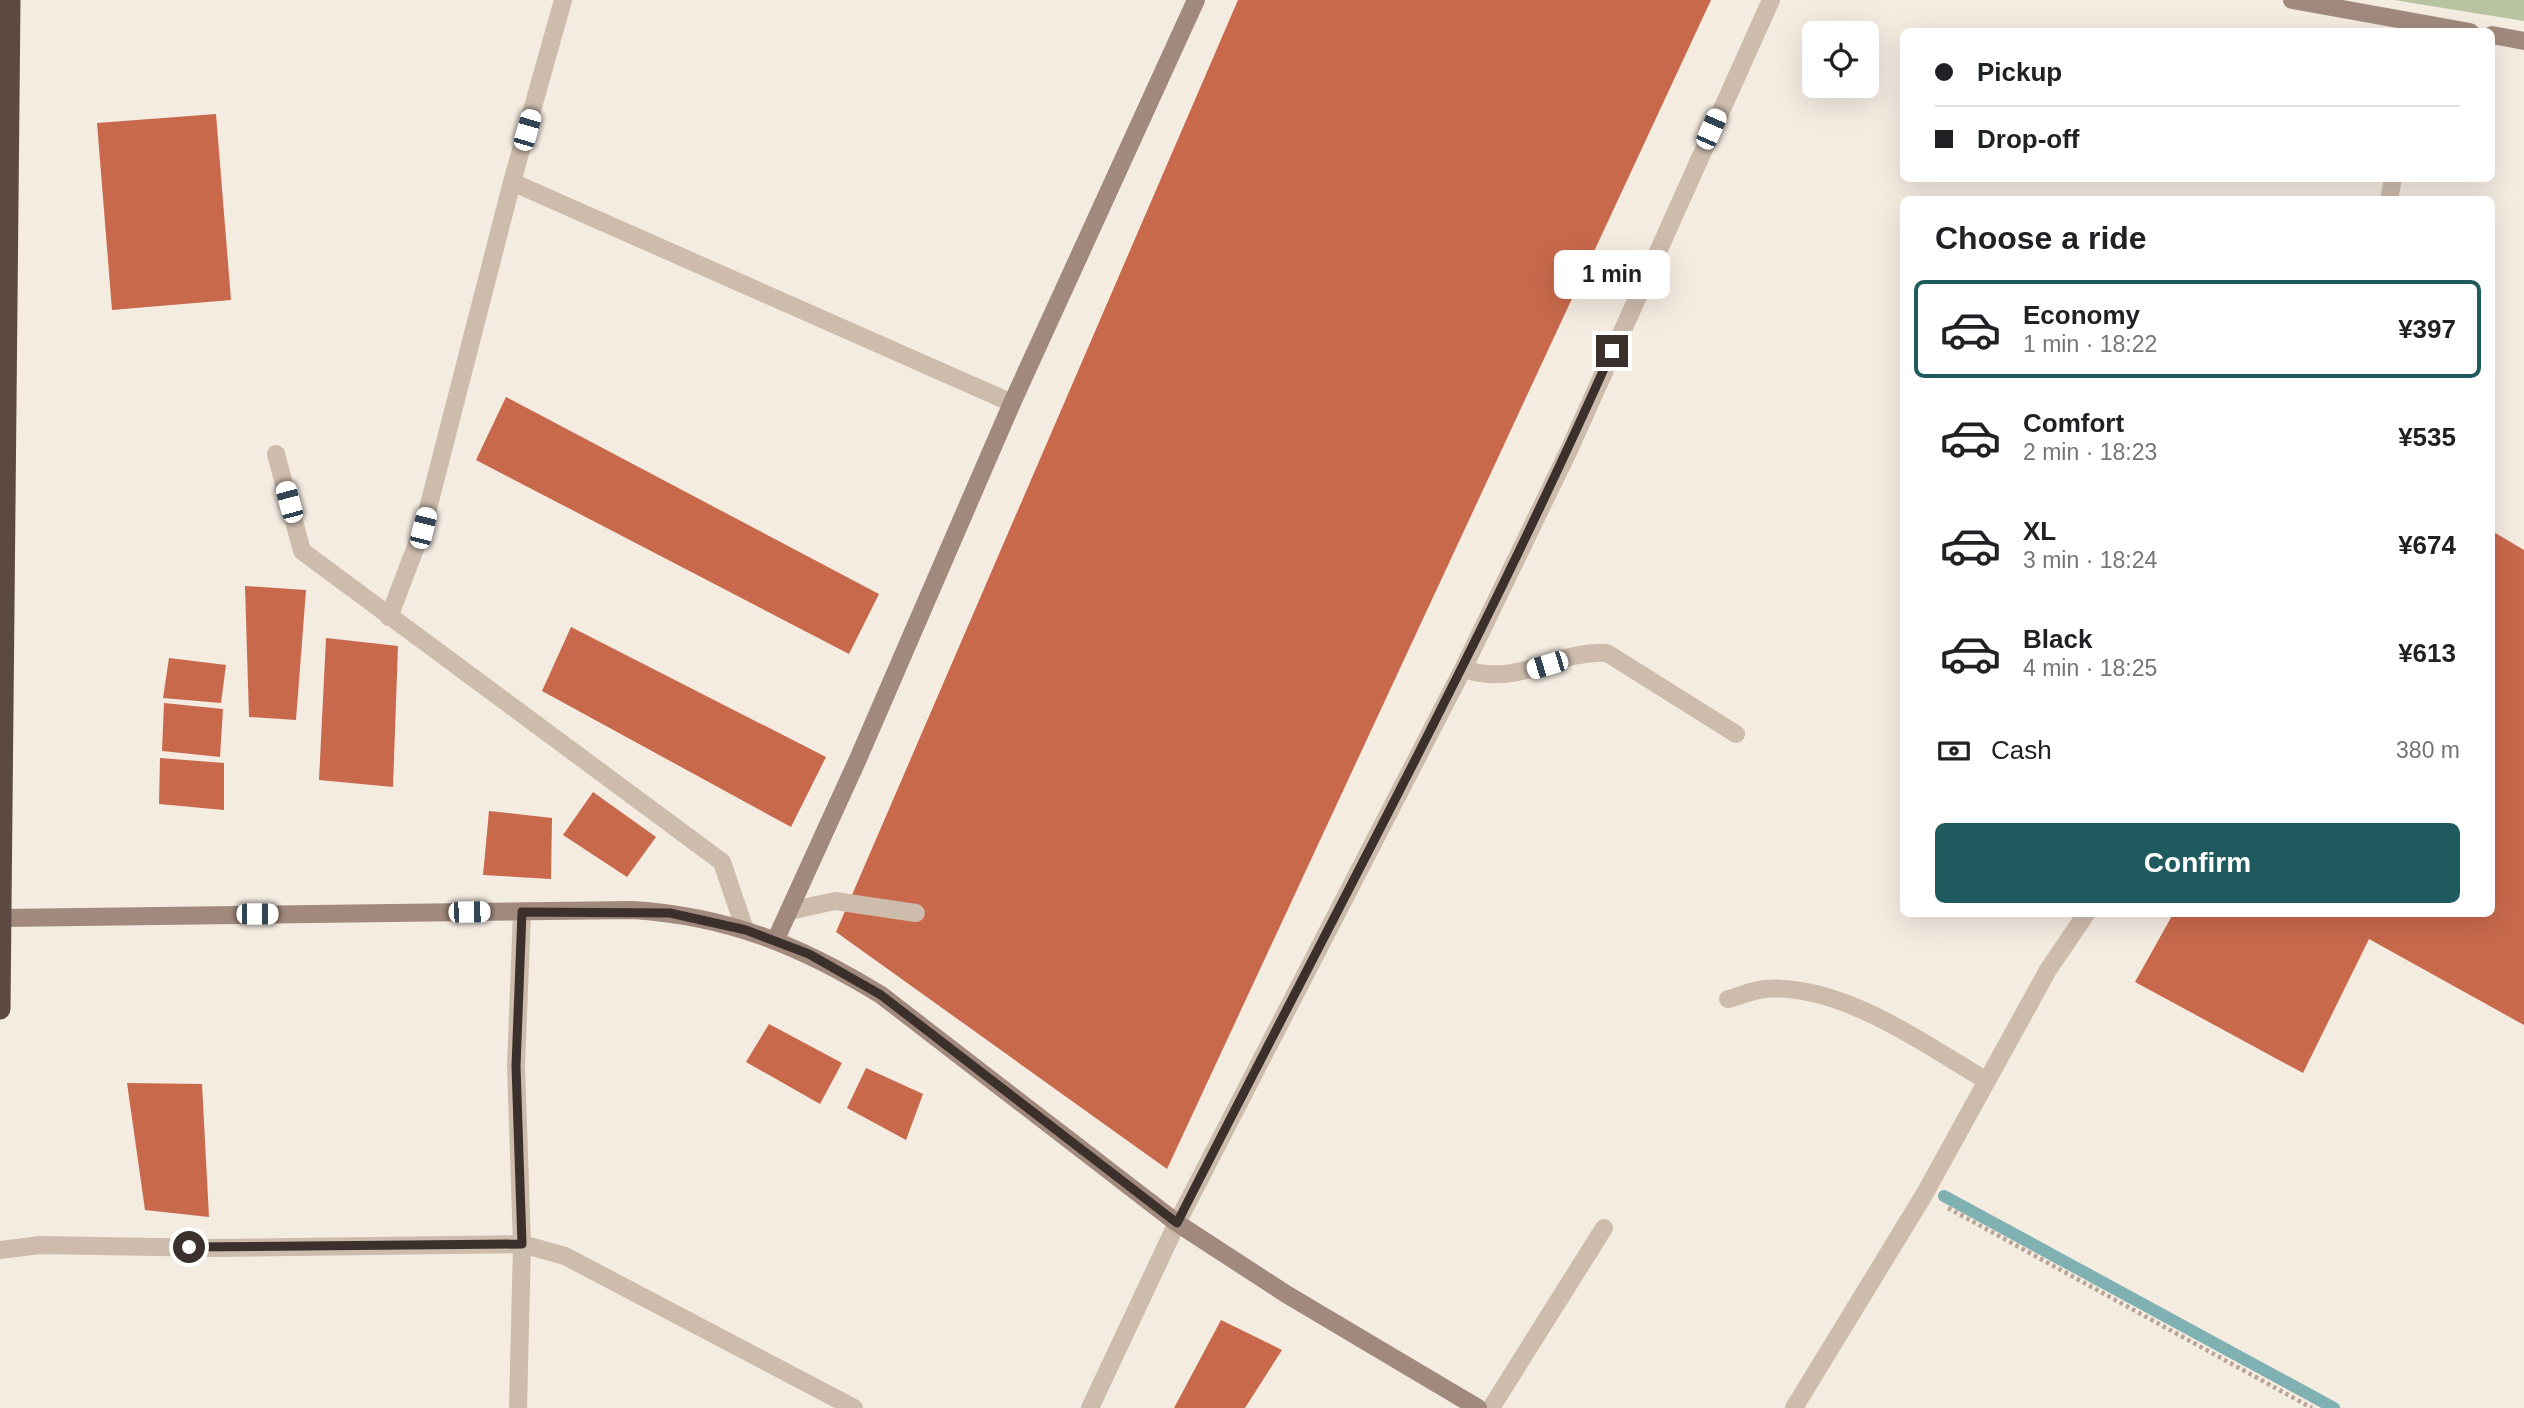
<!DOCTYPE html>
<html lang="en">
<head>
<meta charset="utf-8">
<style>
	:root { --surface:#fff; --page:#f2f2f2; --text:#202124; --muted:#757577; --line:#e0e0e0; --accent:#1f5a5e }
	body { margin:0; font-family:Arial,sans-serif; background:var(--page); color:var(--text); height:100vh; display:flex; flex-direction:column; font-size:26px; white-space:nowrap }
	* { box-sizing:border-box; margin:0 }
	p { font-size:23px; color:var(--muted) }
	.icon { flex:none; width:38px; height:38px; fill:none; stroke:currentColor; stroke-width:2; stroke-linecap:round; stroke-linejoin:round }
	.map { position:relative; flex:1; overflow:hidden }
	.sheet { position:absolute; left:1900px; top:196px; width:595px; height:721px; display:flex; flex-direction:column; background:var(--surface); border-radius:10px; box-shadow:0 7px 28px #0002 }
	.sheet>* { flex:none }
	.banner { position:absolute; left:1900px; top:28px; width:595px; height:154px; border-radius:10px; box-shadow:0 7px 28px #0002; display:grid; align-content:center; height:154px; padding:0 35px; background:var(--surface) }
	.tools { position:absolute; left:1802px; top:21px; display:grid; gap:14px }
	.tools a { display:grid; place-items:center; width:77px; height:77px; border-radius:10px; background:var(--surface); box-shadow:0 7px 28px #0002; font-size:35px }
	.end { position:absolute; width:32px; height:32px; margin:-16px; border:9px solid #3b302b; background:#fff; box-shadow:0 0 0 4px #fff }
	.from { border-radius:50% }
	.bubble { position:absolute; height:49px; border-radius:10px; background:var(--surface); box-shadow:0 7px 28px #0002; font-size:23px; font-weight:700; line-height:49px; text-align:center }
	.car { position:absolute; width:21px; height:42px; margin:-21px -10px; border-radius:9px; box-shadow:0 0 5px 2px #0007; background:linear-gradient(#fff 24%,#345 0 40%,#fff 0 76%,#345 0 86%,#fff 0) }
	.banner b { display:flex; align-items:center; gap:24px; height:66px; font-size:26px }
	.banner b+b { border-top:2px solid var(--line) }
	.banner i { width:18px; height:18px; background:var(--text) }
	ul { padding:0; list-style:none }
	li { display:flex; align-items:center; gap:21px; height:98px; margin:0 14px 10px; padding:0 21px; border:4px solid transparent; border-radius:10px }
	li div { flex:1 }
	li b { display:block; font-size:26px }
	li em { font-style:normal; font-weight:700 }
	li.current { border-color:var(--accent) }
	li>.icon { width:63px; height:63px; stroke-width:1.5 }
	h2 { padding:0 35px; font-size:32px; line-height:84px }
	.pay { display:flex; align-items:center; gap:18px; height:77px; padding:0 35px; font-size:26px }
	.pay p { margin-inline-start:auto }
	.primary-button { display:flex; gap:14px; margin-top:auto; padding:14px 35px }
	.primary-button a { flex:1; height:80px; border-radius:10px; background:var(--accent); color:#fff; font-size:28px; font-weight:700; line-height:80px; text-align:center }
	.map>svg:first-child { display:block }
	.green { fill:#b8c4a0 }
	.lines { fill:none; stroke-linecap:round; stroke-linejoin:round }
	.stream { stroke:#7fb0b2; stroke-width:12 }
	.building { fill:#c8694b }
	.path { stroke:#b9a596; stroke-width:4.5; stroke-dasharray:3.5 3.5; stroke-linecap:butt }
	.lane { stroke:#cdbbac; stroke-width:18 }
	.street { stroke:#cdbbac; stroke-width:18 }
	.secondary { stroke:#a18a7d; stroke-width:18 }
	.highway { stroke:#5c4a42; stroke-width:21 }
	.route { stroke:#3b302b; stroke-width:9 }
</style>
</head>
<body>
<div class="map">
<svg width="2524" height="1408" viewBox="0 0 2524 1408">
	<rect width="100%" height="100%" fill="#f4ebe1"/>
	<polygon class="green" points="2395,0 2524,0 2524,21 2400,1"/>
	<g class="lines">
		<polyline class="stream" points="1944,1196 2334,1408"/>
	</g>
	<g class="building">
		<polygon points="1238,0 1711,0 1167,1169 836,932"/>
		<polygon points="216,114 231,300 112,310 97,123"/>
		<polygon points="506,397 879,594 849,654 476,460"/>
		<polygon points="2492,531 2524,550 2524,1025 2369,939 2303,1073 2135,982 2173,914 2492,914"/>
		<polygon points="245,586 306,590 296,720 249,717"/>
		<polygon points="571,627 826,757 791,827 542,691"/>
		<polygon points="326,638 398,646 393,787 319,780"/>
		<polygon points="169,658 226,665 221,703 163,698"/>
		<polygon points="164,703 223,709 220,757 162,751"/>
		<polygon points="160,758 224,763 224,810 159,804"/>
		<polygon points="593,792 656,837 627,877 563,835"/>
		<polygon points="489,811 552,818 551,879 483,875"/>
		<polygon points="769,1024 842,1063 820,1104 746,1062"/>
		<polygon points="866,1068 923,1094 906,1140 847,1108"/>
		<polygon points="127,1083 202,1084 209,1217 145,1210"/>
		<polygon points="1221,1320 1282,1350 1245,1408 1174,1408"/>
	</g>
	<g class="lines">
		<polyline class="path" points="1948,1208 2312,1408"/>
		<g class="lane">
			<path d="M1463,669c58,19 90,-19 144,-16l129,81"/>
			<path d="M1728,999c12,-3 25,-9 37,-10 76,-6 159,55 222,92"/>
			<polyline points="1491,1408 1604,1228"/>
		</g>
		<g class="street">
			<polyline points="512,182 1012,403"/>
			<polyline points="2389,200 2393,178"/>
			<polyline points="276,454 302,551 722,862 745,930"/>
			<polyline points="389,617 423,528 512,182 563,0"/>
			<polyline points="789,911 835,901 916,913"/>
			<polyline points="0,1250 40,1245 214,1248 522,1244 565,1256 854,1408"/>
			<polyline points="518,1408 522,1244 516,1066 522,912"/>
			<polyline points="1090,1408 1177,1223 1463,669 1569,450 1771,0"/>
			<polyline points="1794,1408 1924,1195 2048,970 2086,914"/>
		</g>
		<g class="secondary">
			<polyline points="2292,0 2470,32"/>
			<polyline points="2492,35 2524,41"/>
			<path d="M2,918l630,-8c95,6 168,35 249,85l296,228 109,71 192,114"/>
			<polyline points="776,939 858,759 1012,403 1196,0"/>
		</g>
		<polyline class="highway" points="0,1009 10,0"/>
	</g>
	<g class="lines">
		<path class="route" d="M189,1247l333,-3 -6,-178 6,-154 148,1 76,17 63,24 72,41 296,228c147,-290 303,-575 435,-872"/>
	</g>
</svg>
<div class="tools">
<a><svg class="icon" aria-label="locate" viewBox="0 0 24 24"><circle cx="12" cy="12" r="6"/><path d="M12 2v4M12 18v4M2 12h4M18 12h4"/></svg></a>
</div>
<i class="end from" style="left:189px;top:1247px"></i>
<i class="end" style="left:1612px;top:351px"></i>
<div class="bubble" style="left:1554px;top:250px;width:116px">1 min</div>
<i class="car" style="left:1711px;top:129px;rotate:24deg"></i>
<i class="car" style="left:527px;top:130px;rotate:16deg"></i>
<i class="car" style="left:289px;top:502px;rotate:345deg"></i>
<i class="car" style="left:423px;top:528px;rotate:14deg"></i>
<i class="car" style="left:1547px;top:665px;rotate:253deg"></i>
<i class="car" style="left:469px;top:912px;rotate:89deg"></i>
<i class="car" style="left:257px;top:914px;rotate:90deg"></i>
<div class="banner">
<b><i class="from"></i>Pickup</b>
<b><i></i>Drop-off</b>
</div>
<section class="sheet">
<h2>Choose a ride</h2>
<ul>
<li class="current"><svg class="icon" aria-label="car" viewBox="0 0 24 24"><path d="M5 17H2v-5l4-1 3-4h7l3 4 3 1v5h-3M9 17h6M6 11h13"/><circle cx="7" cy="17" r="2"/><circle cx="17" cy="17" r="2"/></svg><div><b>Economy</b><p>1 min · 18:22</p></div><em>¥397</em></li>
<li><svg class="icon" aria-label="car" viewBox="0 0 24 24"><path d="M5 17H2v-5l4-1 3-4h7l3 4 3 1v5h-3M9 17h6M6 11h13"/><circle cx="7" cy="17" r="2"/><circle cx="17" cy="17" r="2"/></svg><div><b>Comfort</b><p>2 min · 18:23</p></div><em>¥535</em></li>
<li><svg class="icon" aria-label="car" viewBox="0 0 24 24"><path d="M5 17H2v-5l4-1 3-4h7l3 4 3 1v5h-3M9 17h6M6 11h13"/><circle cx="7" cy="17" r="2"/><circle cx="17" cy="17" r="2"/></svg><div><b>XL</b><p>3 min · 18:24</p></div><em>¥674</em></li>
<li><svg class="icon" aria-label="car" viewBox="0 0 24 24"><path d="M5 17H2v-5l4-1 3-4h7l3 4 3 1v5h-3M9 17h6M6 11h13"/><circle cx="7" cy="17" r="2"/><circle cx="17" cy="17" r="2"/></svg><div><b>Black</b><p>4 min · 18:25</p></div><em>¥613</em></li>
</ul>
<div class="pay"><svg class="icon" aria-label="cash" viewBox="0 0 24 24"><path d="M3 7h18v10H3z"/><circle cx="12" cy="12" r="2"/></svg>Cash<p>380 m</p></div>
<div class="primary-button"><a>Confirm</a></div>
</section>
</div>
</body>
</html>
